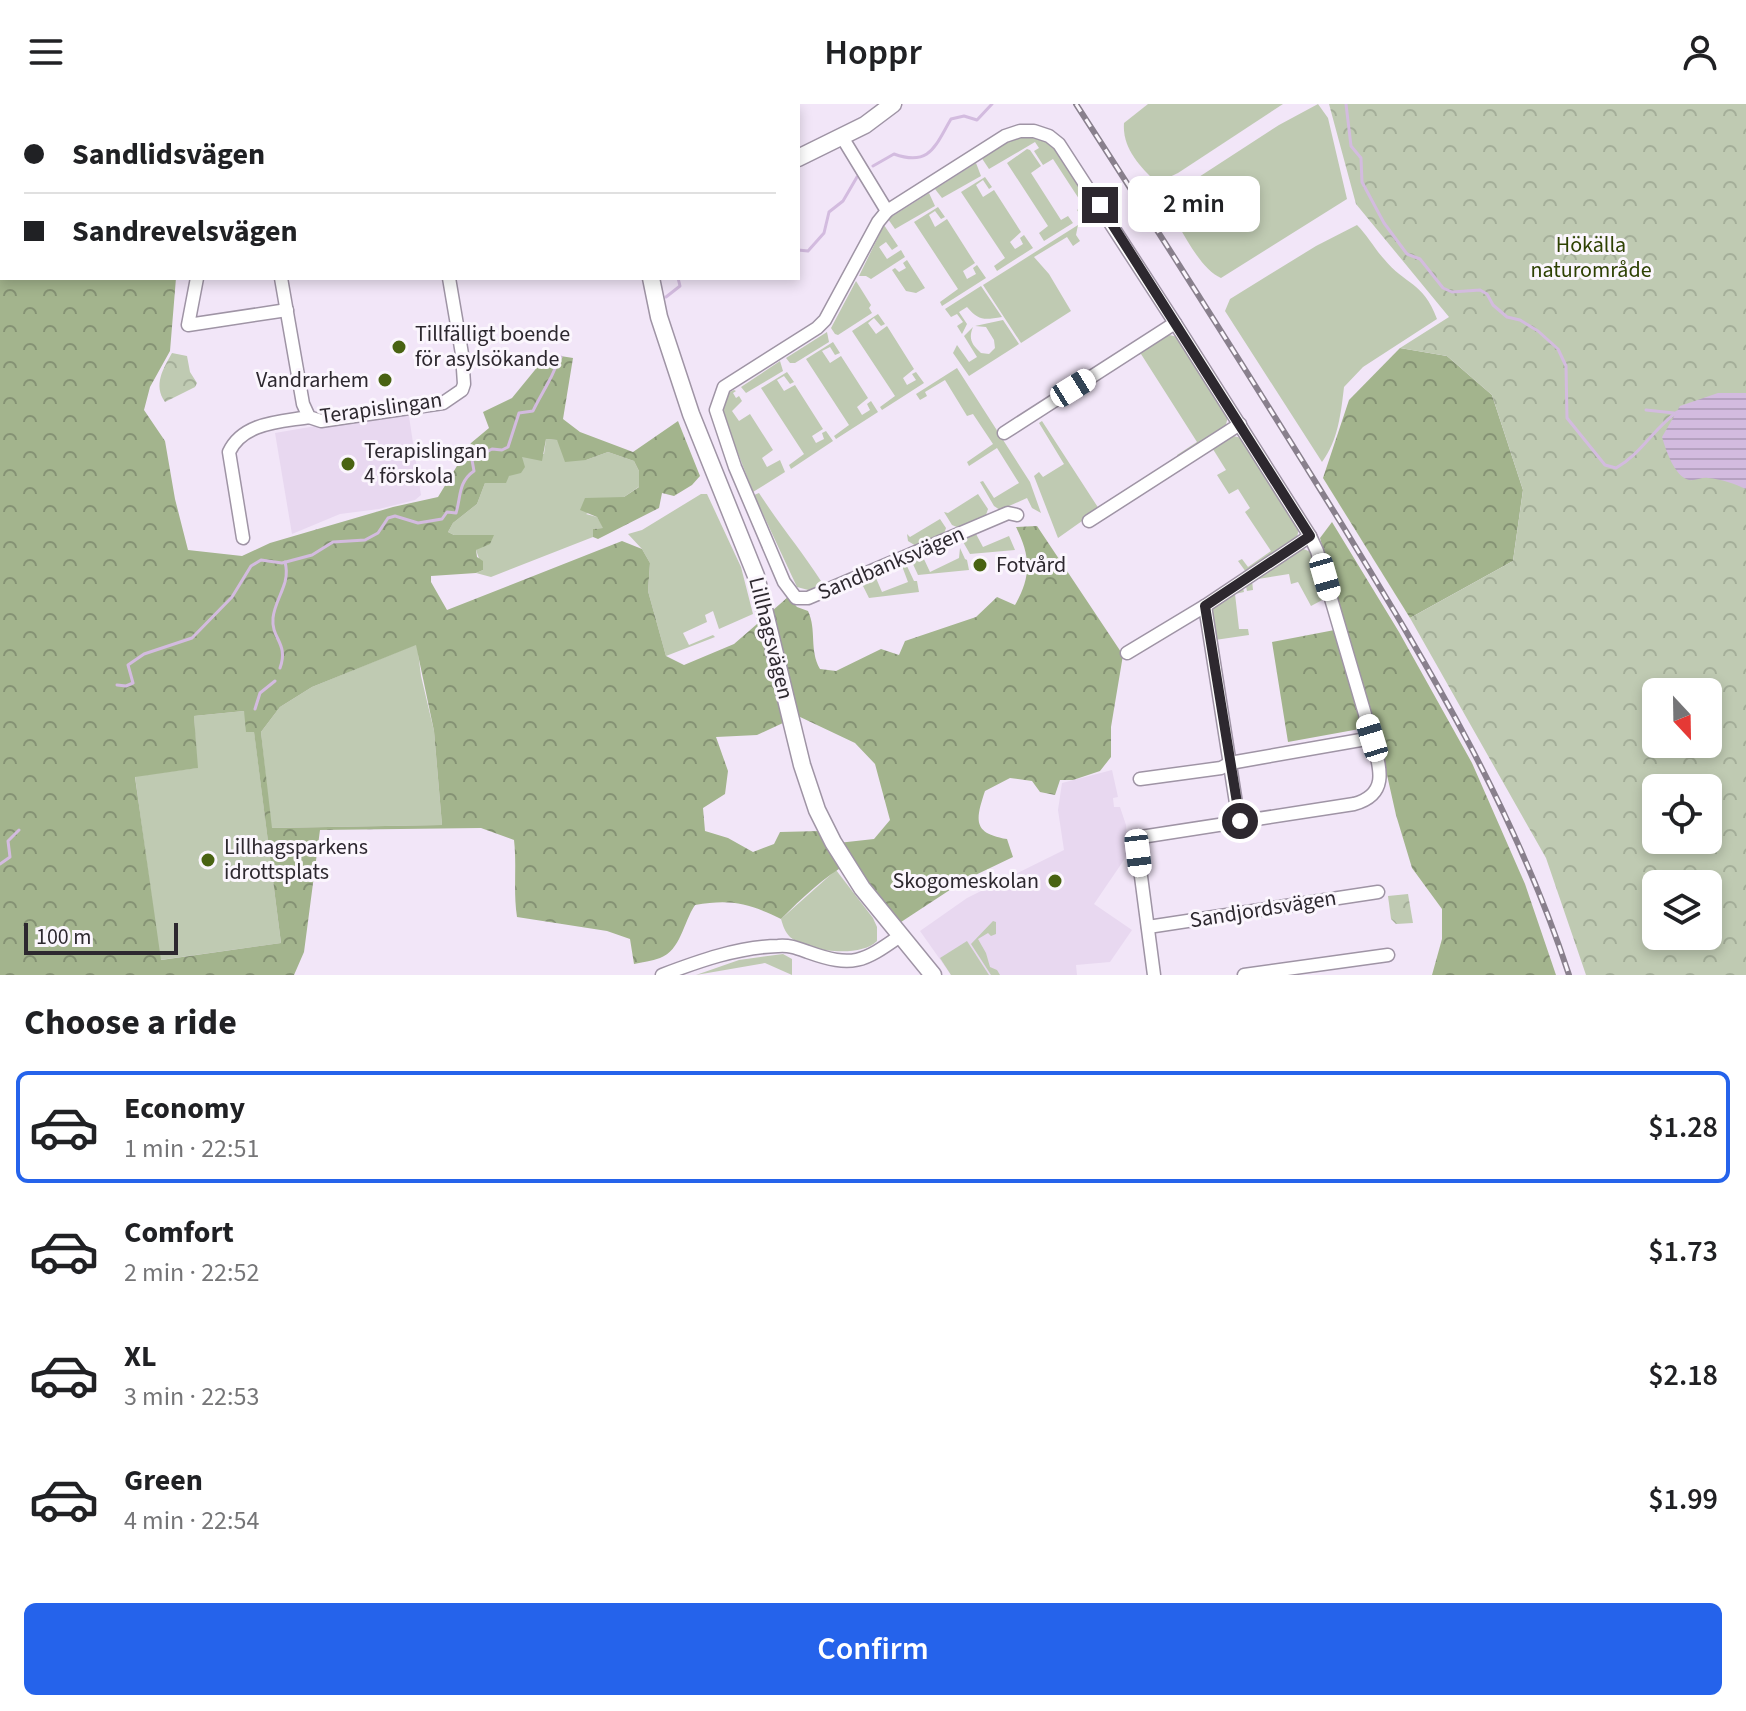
<!DOCTYPE html>
<html lang="en">
<head>
<meta charset="utf-8">
<style>
	:root { --surface:#fff; --page:#f6f6f6; --text:#202124; --muted:#757577; --line:#e0e0e0; --accent:#2563eb }
	body { margin:0; font-family:"Source Sans 3",sans-serif; background:var(--page); color:var(--text); height:100vh; display:flex; flex-direction:column; font-size:30px; white-space:nowrap }
	* { box-sizing:border-box; margin:0 }
	p { font-size:26px; color:var(--muted) }
	.icon { flex:none; width:44px; height:44px; fill:none; stroke:currentColor; stroke-width:2; stroke-linecap:round; stroke-linejoin:round }
	.map { position:relative; height:871px; overflow:hidden }
	.side { display:flex; flex-direction:column; background:var(--surface); flex:1 }
	.side>* { flex:none }
	.guide { position:absolute; left:0px; top:0px; width:800px; height:176px; box-shadow:0 4px 12px #0003; display:grid; align-content:center; height:176px; padding:0 24px; background:var(--surface) }
	.needle { width:52px; rotate:158deg }
	.tools { position:absolute; left:1642px; top:574px; display:grid; gap:16px }
	.tools a { display:grid; place-items:center; width:80px; height:80px; border-radius:12px; background:var(--surface); box-shadow:0 4px 12px #0003; font-size:40px }
	.scale { position:absolute; left:24px; bottom:20px; width:154px; box-sizing:border-box; padding-left:8px; border:4px solid #2d282f; border-top:0; font-size:22px; line-height:28px; white-space:nowrap; color:#2d282f; -webkit-text-stroke:6px #fbf6fd; paint-order:stroke }
	.end { position:absolute; width:36px; height:36px; margin:-18px; border:10px solid #2d282f; background:#fff; box-shadow:0 0 0 4px #fff }
	.from { border-radius:50% }
	.bubble { position:absolute; height:56px; border-radius:12px; background:var(--surface); box-shadow:0 4px 12px #0003; font-size:26px; font-weight:600; line-height:56px; text-align:center }
	.car { position:absolute; width:24px; height:48px; margin:-24px -12px; border-radius:10px; box-shadow:0 0 6px 2px #0007; background:linear-gradient(#fff 24%,#345 0 40%,#fff 0 76%,#345 0 86%,#fff 0) }
	.guide b { display:flex; align-items:center; gap:28px; height:76px; font-size:30px }
	.guide b+b { border-top:2px solid var(--line) }
	.guide i { width:20px; height:20px; background:var(--text) }
	ul { padding:0; list-style:none }
	li { display:flex; align-items:center; gap:24px; height:112px; margin:0 16px 12px; padding:0 8px; border:4px solid transparent; border-radius:12px }
	li div { flex:1 }
	li b { display:block; font-size:30px }
	li em { font-style:normal; font-weight:600 }
	li.selected { border-color:var(--accent) }
	li>.icon { width:72px; height:72px; stroke-width:1.5 }
	h2 { padding:0 24px; font-size:36px; line-height:96px }
	.primary-button { display:flex; gap:16px; margin-top:auto; padding:16px 24px }
	.primary-button a { flex:1; height:92px; border-radius:12px; background:var(--accent); color:#fff; font-size:32px; font-weight:600; line-height:92px; text-align:center }
	header { display:flex; justify-content:space-between; align-items:center; height:104px; padding:0 24px; background:var(--surface); font-size:36px; font-weight:600 }
	.map>svg:first-child { display:block }
	.built { fill:#e8d8f0 }
	.green { fill:#bfcab2 }
	.forest { fill:url(#forest-crowns); fill-rule:evenodd }
	.park { fill:url(#park-crowns); fill-rule:evenodd }
	.water { fill:url(#water-rules) }
	.lines { fill:none; stroke-linecap:round; stroke-linejoin:round }
	.stream { stroke:#d3bbdf; stroke-width:3 }
	.minor-casing { stroke:#9f94a5; stroke-width:15 }
	.tertiary-casing { stroke:#9f94a5; stroke-width:19 }
	.minor { stroke:#fff; stroke-width:12 }
	.tertiary { stroke:#fff; stroke-width:16 }
	.rail-casing { stroke:#89808d; stroke-width:6 }
	.rail { stroke:#fbf6fd; stroke-width:3; stroke-dasharray:9; stroke-linecap:butt }
	.route { stroke:#2d282f; stroke-width:10 }
	.poi-dot { fill:#496312; stroke:#fbf6fd; stroke-width:3 }
	.labels { text-anchor:middle; dominant-baseline:central; stroke-width:6; stroke-linejoin:round; paint-order:stroke }
	.park-label { font-size:22px; fill:#2e4103; stroke:#fbf6fd }
	.poi-label { font-size:22px; fill:#2d282f; stroke:#fbf6fd; text-anchor:start }
	.street-label { font-size:22px; fill:#2d282f; stroke:#fbf6fd }
</style>
</head>
<body>
<header><svg class="icon" aria-label="menu" viewBox="0 0 24 24"><path d="M4 6h16M4 12h16M4 18h16"/></svg>Hoppr<svg class="icon" aria-label="person" viewBox="0 0 24 24"><circle cx="12" cy="8" r="4"/><path d="M4 21q1-7 8-7t8 7"/></svg></header>
<div class="map">
<svg width="1746" height="871" viewBox="0 0 1746 871">
	<defs>
		<pattern id="forest-crowns" width="20" height="18" patternUnits="userSpaceOnUse" patternTransform="scale(2)"><rect width="20" height="18" fill="#a3b48d"/><path d="M2 6a3 3 0 1 1 6 0M12 15a3 3 0 1 1 6 0" fill="none" stroke="#859274"/></pattern>
		<pattern id="park-crowns" width="20" height="18" patternUnits="userSpaceOnUse" patternTransform="scale(2)"><rect width="20" height="18" fill="#bfcab2"/><path d="M2 6a3 3 0 1 1 6 0M12 15a3 3 0 1 1 6 0" fill="none" stroke="#a4ae99"/></pattern>
		<pattern id="water-rules" width="6" height="5" patternUnits="userSpaceOnUse" patternTransform="scale(2)"><rect width="6" height="5" fill="#d3bbdf"/><path d="M0 2.5h6" fill="none" stroke="#b5a1c0"/></pattern>
	</defs>
	<rect width="100%" height="100%" fill="#f2e6f8"/>
	<g class="built">
		<polygon points="408,306 421,391 415,396 379,405 340,410 292,430 275,329"/>
		<polygon points="1112,666 1118,693 1113,694 1114,703 1120,703 1126,721 1128,750 1094,800 1132,826 1110,858 1076,861 1077,871 951,871 920,827 967,794 1064,746 1058,706 1062,679"/>
	</g>
	<g class="green">
		<path d="M1148,0h135l-105,69 -21,10c-17,-16 -35,-35 -33,-60z"/>
		<path d="M1318,0l10,14 19,81 -126,79c-23,-10 -44,-56 -56,-79l114,-74z"/>
		<polygon points="1037,32 1052,40 1090,101 1079,109 1077,106 1083,101 1053,55 1043,61 1034,47 1039,44 1035,38 989,65 981,53 1014,33"/>
		<polygon points="1027,45 1030,46 1041,62 1031,69 1061,116 1068,112 1073,119 1044,137 1039,129 1048,122 1007,59"/>
		<polygon points="976,59 981,72 942,94 935,85"/>
		<polygon points="985,73 992,83 989,85 983,76 976,81 983,93 994,86 1021,128 1010,138 1015,145 1023,140 1020,134 1024,131 1033,144 997,167 994,162 1005,154 961,88"/>
		<polygon points="929,89 935,102 895,125 888,115"/>
		<polygon points="938,103 945,113 941,115 935,107 929,111 935,123 947,115 975,159 963,167 967,175 976,170 973,164 977,161 986,174 942,202 940,198 958,185 914,118"/>
		<polygon points="884,121 898,142 892,146 886,138 879,143 887,155 901,146 905,153 871,175 866,172 859,172"/>
		<polygon points="1078,121 1076,131 1080,137 1073,142 1067,133 1034,153 1049,170 1071,207 1021,239 983,181"/>
		<path d="M1357,121c11,11 17,23 27,34 21,26 39,22 53,60l-74,48 -19,20c-3,26 -6,54 -22,75l-97,-151 5,-12 86,-53z"/>
		<polygon points="907,156 925,184 916,189 906,187 892,166 895,164 899,168 906,164 903,159"/>
		<polygon points="856,177 871,201 869,204 872,209 838,231 835,230 831,224"/>
		<path d="M981,182l21,31c-18,3 -23,4 -35,-10l-8,5 8,12 -5,10 -5,-8 6,-4 -6,-8 -6,3 -6,-8z"/>
		<polygon points="878,210 885,220 881,222 874,214 868,219 876,230 887,222 914,265 903,274 907,281 916,276 912,270 916,268 924,279 882,306 880,303 895,292 852,227"/>
		<path d="M1003,216l16,24 -50,32 -16,-23 4,-8 12,17 8,-5 -13,-21 9,-9c-5,12 -1,18 8,26l8,1 6,-6 -1,-8 -8,-13 -11,-1z"/>
		<polygon points="827,228 829,238 795,259 790,259 786,254"/>
		<polygon points="1165,230 1178,233 1228,312 1225,325 1178,354 1177,351 1197,338 1141,250 1136,252 1134,250"/>
		<polygon points="833,238 840,249 835,251 830,243 822,247 830,259 841,252 868,294 857,303 862,311 870,306 867,300 871,297 878,308 836,335 834,332 849,321 806,255"/>
		<polygon points="780,257 783,267 746,289 741,283"/>
		<polygon points="957,264 1030,378 1041,409 1032,404 1027,394 1000,406 994,402 980,378 983,377 994,394 1019,379 997,344 969,362 967,358 993,340 973,310 967,312 945,276 925,288 927,292 920,296 916,290"/>
		<polygon points="787,268 794,278 790,280 784,272 777,276 784,287 795,281 823,325 812,332 816,339 824,335 822,329 826,327 833,337 791,365 789,361 804,350 761,284"/>
		<polygon points="734,286 736,287 733,289 736,294 739,292 742,297 732,307 739,317 750,310 773,346 762,354 767,363 780,356 785,368 753,388 722,308 728,289"/>
		<polygon points="1042,317 1099,405 1058,434 1034,372 1039,368 1043,373 1064,360 1039,319"/>
		<polygon points="1229,331 1242,334 1299,425 1296,437 1246,468 1238,457 1242,455 1248,463 1271,447 1245,408 1250,404 1238,385 1229,390 1217,371 1226,366 1211,342"/>
		<polygon points="546,335 557,336 586,356 608,348 634,357 639,367 640,382 624,393 586,410 597,413 604,424 593,425 593,433 491,473 476,469 483,466 476,446 485,431 454,431 448,428 453,419 477,400 485,379 509,372 521,352 544,350"/>
		<path d="M759,389c20,31 42,57 62,88l-1,6 -8,4 -15,-4 -43,-92z"/>
		<polygon points="701,390 707,390 741,463 753,510 719,525 713,507 705,511 707,518 683,529 689,541 713,531 715,533 666,552 648,487 650,459 642,445 628,430 642,426"/>
		<polygon points="978,390 988,405 986,411 959,424 952,421 944,408 948,409"/>
		<polygon points="940,415 946,424 944,430 916,442 908,437 907,430 910,433"/>
		<polygon points="976,430 983,443 1009,432 1015,446 970,450 962,436"/>
		<polygon points="960,444 965,455 967,456 969,466 918,471 912,458 923,453 930,468 959,454"/>
		<polygon points="1301,444 1311,448 1326,494 1311,502 1298,478 1291,480 1289,470 1252,476 1253,486 1247,487 1245,478"/>
		<polygon points="906,460 914,477 917,477 919,488 869,494 862,480 876,474 882,488 908,478 902,462"/>
		<polygon points="1242,480 1244,488 1235,490 1239,525 1248,525 1249,531 1215,536 1210,505"/>
		<polygon points="417,540 421,572 434,627 442,721 271,724 261,628 280,603 312,583"/>
		<polygon points="244,607 254,627 281,839 160,856 135,672 197,664 194,612"/>
		<path d="M836,766l37,48 4,9v14c-16,17 -70,11 -87,-4 -5,-5 -7,-11 -9,-18z"/>
		<polygon points="993,817 996,818 996,830 991,832 988,829 978,835 986,849 990,863 997,866 1000,871 991,871 971,840"/>
		<polygon points="967,837 989,871 951,871 940,854"/>
		<polygon points="783,850 792,855 792,871 765,859 696,871 739,856"/>
	</g>
	<g class="forest">
		<path d="M0,0h206v2h-204v172h174l-6,73 -20,36 -6,23 21,31 10,58 13,51 54,6 28,-13 123,-36 45,-10 33,-54 18,-15 -6,-16 29,-14 36,-44 25,4 -10,61 17,13 53,20 45,-31 22,55 -8,9 -18,11 -12,-3 -3,15 -61,31 -5,-2v-8l10,-1 -6,-11 -17,-7 5,-12 39,-1 15,-10v-16l-5,-10 -26,-9 -22,8 -21,2 -8,-22 -11,-1 -4,22 -20,-4 3,10 -4,6 -12,3 -3,7h-21l-8,21 -24,19 -5,9 6,3h40l-4,9 -14,6 1,7 6,4v9l-7,3 -45,3v6l16,28 175,-69 20,8 8,14 -2,28 18,65 18,9 50,-21 54,-47 9,10 11,4c9,19 1,39 12,58l16,2 45,-22 18,6 6,-14 71,-24 21,-20 18,8c16,-28 16,-48 1,-78l21,-1 86,129 -12,72v30l-11,14 -27,9h-13l-5,15 -15,-3 -8,-11 -22,-3 -25,13c-10,30 -12,42 22,48l6,18 -48,23 -67,44 -48,-62c-26,15 -48,36 -69,57 -33,-16 -50,-20 -86,-14 -12,18 -14,45 -35,53 -8,3 -18,4 -26,6l-4,-25 -23,-8 -90,-14c-4,-26 0,-51 -3,-77l-33,-12 -161,2 -16,122 -10,23h-294zM416,541l18,86 8,94 -170,3 -11,-96 19,-25 32,-20zM244,607l2,21h8l27,211 -120,17 -26,-183 63,-9 -4,-52zM798,612l57,27 20,21 15,56 -16,19 -36,4 -17,-12 -41,1 -6,12 -21,8 -25,-14 -23,-7 -2,-23 22,-14 3,-23 -12,-34 41,-2z"/>
		<polygon points="1400,244 1447,252 1492,291 1523,386 1513,457 1410,514 1323,374 1349,296"/>
		<polygon points="1332,418 1399,528 1472,659 1525,780 1556,871 1432,871 1442,835 1442,805 1412,764 1396,711 1376,622 1288,638 1272,538 1345,524 1320,434"/>
	</g>
	<g class="park">
		<path d="M1329,0h417v871h-160l-40,-117 -136,-240 103,-57 10,-71 -31,-95 -45,-39 -47,-8 49,-31 -93,-113zM1656,588h52v52h-52zM1656,684h52v52h-52zM1656,780h52v52h-52z"/>
		<path d="M172,249l15,3 3,16 7,11 -2,4 -30,15c-12,-17 -2,-33 7,-49z"/>
		<polygon points="1408,790 1413,819 1396,820 1391,815 1388,792"/>
	</g>
	<path class="water" d="M1718,289h28v96c-11,-5 -25,-10 -38,-11 -6,-1 -13,3 -19,2 -15,-4 -23,-30 -27,-43l18,-31z"/>
	<g class="lines">
		<g class="stream">
			<path d="M1346,0l5,42 10,12 1,24 22,41 23,31 13,5 23,29 9,4 28,-2 7,4 6,11 14,12 13,3 18,11 20,18 8,17 1,52 38,47 11,3c25,-14 38,-40 61,-56"/>
			<path d="M873,62l21,-12c36,13 41,-8 57,-35l13,-3 13,4 15,-16"/>
			<polyline points="798,146 808,147 824,129 829,108 843,97 857,73"/>
			<polyline points="666,193 680,182 678,174"/>
			<polyline points="1646,306 1674,309"/>
			<path d="M280,564c9,-25 -9,-29 -7,-50 2,-20 18,-34 12,-56"/>
			<path d="M117,581l9,1 7,-3 -5,-18 16,-11 48,-16 40,-41 19,-31 10,-6 21,3 30,-8 21,-13 32,-2 13,-7 10,-15 7,-2 23,7 24,-4 5,-7 9,1c5,-16 2,-31 18,-42l-2,-11 20,-11 10,1 6,-3 11,-34 14,-2c5,-11 11,-20 16,-30 5,-8 6,-15 12,-24"/>
			<polyline points="255,605 260,589 275,577"/>
			<polyline points="0,760 10,753 8,737 19,726"/>
		</g>
		<defs>
			<g id="minor">
				<polyline points="427,0 427,2"/>
				<polyline points="508,0 508,2"/>
				<polyline points="547,0 547,2"/>
				<polyline points="642,2 643,0"/>
				<polyline points="672,2 679,0"/>
				<polyline points="842,33 887,107 878,118 825,216 817,224 724,283 716,306 735,363 784,478 796,494 808,494 1008,409 1017,411"/>
				<path d="M887,107l118,-75 15,-5h14l15,5 10,8 116,179 135,213 7,15 55,187c7,27 19,56 -18,66l-213,33 -4,9 17,129"/>
				<polyline points="197,174 188,221 287,206"/>
				<polyline points="281,174 303,300 309,313 321,317 443,299 462,286 464,280 462,250 449,174"/>
				<polyline points="1004,329 1175,219"/>
				<polyline points="1089,417 1240,320"/>
				<path d="M243,434l-14,-86c14,-30 52,-30 80,-35"/>
				<polyline points="1205,502 1239,718"/>
				<polyline points="1127,549 1205,502 1310,432"/>
				<polyline points="1140,675 1221,664 1230,659 1372,634"/>
				<polyline points="1148,823 1378,788"/>
				<path d="M662,871c37,-14 76,-28 116,-29 12,-1 19,2 30,6 45,16 55,10 92,-16"/>
				<polyline points="1244,871 1388,851"/>
			</g>
			<g id="tertiary">
				<polyline points="798,54 865,21 893,0"/>
				<polyline points="651,174 659,213 691,310 756,472 802,661 817,706 833,738 862,784 933,871"/>
			</g>
		</defs>
		<use href="#minor" class="minor-casing"/>
		<use href="#tertiary" class="tertiary-casing"/>
		<use href="#minor" class="minor"/>
		<use href="#tertiary" class="tertiary"/>
		<defs>
			<path id="rail" d="M1076,0c90,139 178,279 265,419 90,148 174,287 228,452"/>
		</defs>
		<use href="#rail" class="rail-casing"/>
		<use href="#rail" class="rail"/>
	</g>
	<g class="lines">
		<polyline class="route" points="1100,101 1310,432 1205,502 1240,717"/>
	</g>
	<g class="poi-dot">
		<circle cx="399" cy="243" r="8"/>
		<circle cx="385" cy="276" r="8"/>
		<circle cx="348" cy="360" r="8"/>
		<circle cx="980" cy="461" r="8"/>
		<circle cx="208" cy="756" r="8"/>
		<circle cx="1055" cy="777" r="8"/>
	</g>
	<g class="labels">
		<g class="park-label">
			<text x="1591" y="141">Hökälla<tspan x="1591" dy="25">naturområde</tspan></text>
		</g>
		<g class="poi-label">
			<text x="415" y="230">Tillfälligt boende<tspan x="415" dy="25">för asylsökande</tspan></text>
			<text x="369" y="276" text-anchor="end">Vandrarhem</text>
			<text x="364" y="347">Terapislingan<tspan x="364" dy="25">4 förskola</tspan></text>
			<text x="996" y="461">Fotvård</text>
			<text x="224" y="743">Lillhagsparkens<tspan x="224" dy="25">idrottsplats</tspan></text>
			<text x="1039" y="777" text-anchor="end">Skogomeskolan</text>
		</g>
		<g class="street-label">
			<text transform="translate(381 304) rotate(-8)">Terapislingan</text>
			<text transform="translate(891 459) rotate(-23)">Sandbanksvägen</text>
			<text transform="translate(771 534) rotate(76)">Lillhagsvägen</text>
			<text transform="translate(1263 805) rotate(-9)">Sandjordsvägen</text>
		</g>
	</g>
</svg>
<div class="tools">
<a><svg class="needle" viewBox="-14 -14 28 28"><path d="M0-13l5 13h-10z" fill="#e53935"/><path d="M0 13l5-13h-10z" fill="#757577"/></svg></a>
<a><svg class="icon" aria-label="locate" viewBox="0 0 24 24"><circle cx="12" cy="12" r="6"/><path d="M12 2v4M12 18v4M2 12h4M18 12h4"/></svg></a>
<a><svg class="icon" aria-label="layers" viewBox="0 0 24 24"><path d="M12 4l9 5-9 5-9-5zM3 14l9 5 9-5"/></svg></a>
</div>
<div class="scale">100 m</div>
<i class="end from" style="left:1240px;top:717px"></i>
<i class="end" style="left:1100px;top:101px"></i>
<div class="bubble" style="left:1128px;top:72px;width:132px">2 min</div>
<i class="car" style="left:1073px;top:284px;rotate:58deg"></i>
<i class="car" style="left:1325px;top:473px;rotate:164deg"></i>
<i class="car" style="left:1372px;top:634px;rotate:343deg"></i>
<i class="car" style="left:1138px;top:749px;rotate:173deg"></i>
<div class="guide">
<b><i class="from"></i>Sandlidsvägen</b>
<b><i></i>Sandrevelsvägen</b>
</div>
</div>
<section class="side">
<h2>Choose a ride</h2>
<ul>
<li class="selected"><svg class="icon" aria-label="car" viewBox="0 0 24 24"><path d="M5 17H2v-5l4-1 3-4h7l3 4 3 1v5h-3M9 17h6M6 11h13"/><circle cx="7" cy="17" r="2"/><circle cx="17" cy="17" r="2"/></svg><div><b>Economy</b><p>1 min · 22:51</p></div><em>$1.28</em></li>
<li><svg class="icon" aria-label="car" viewBox="0 0 24 24"><path d="M5 17H2v-5l4-1 3-4h7l3 4 3 1v5h-3M9 17h6M6 11h13"/><circle cx="7" cy="17" r="2"/><circle cx="17" cy="17" r="2"/></svg><div><b>Comfort</b><p>2 min · 22:52</p></div><em>$1.73</em></li>
<li><svg class="icon" aria-label="car" viewBox="0 0 24 24"><path d="M5 17H2v-5l4-1 3-4h7l3 4 3 1v5h-3M9 17h6M6 11h13"/><circle cx="7" cy="17" r="2"/><circle cx="17" cy="17" r="2"/></svg><div><b>XL</b><p>3 min · 22:53</p></div><em>$2.18</em></li>
<li><svg class="icon" aria-label="car" viewBox="0 0 24 24"><path d="M5 17H2v-5l4-1 3-4h7l3 4 3 1v5h-3M9 17h6M6 11h13"/><circle cx="7" cy="17" r="2"/><circle cx="17" cy="17" r="2"/></svg><div><b>Green</b><p>4 min · 22:54</p></div><em>$1.99</em></li>
</ul>
<div class="primary-button"><a>Confirm</a></div>
</section>
</body>
</html>
